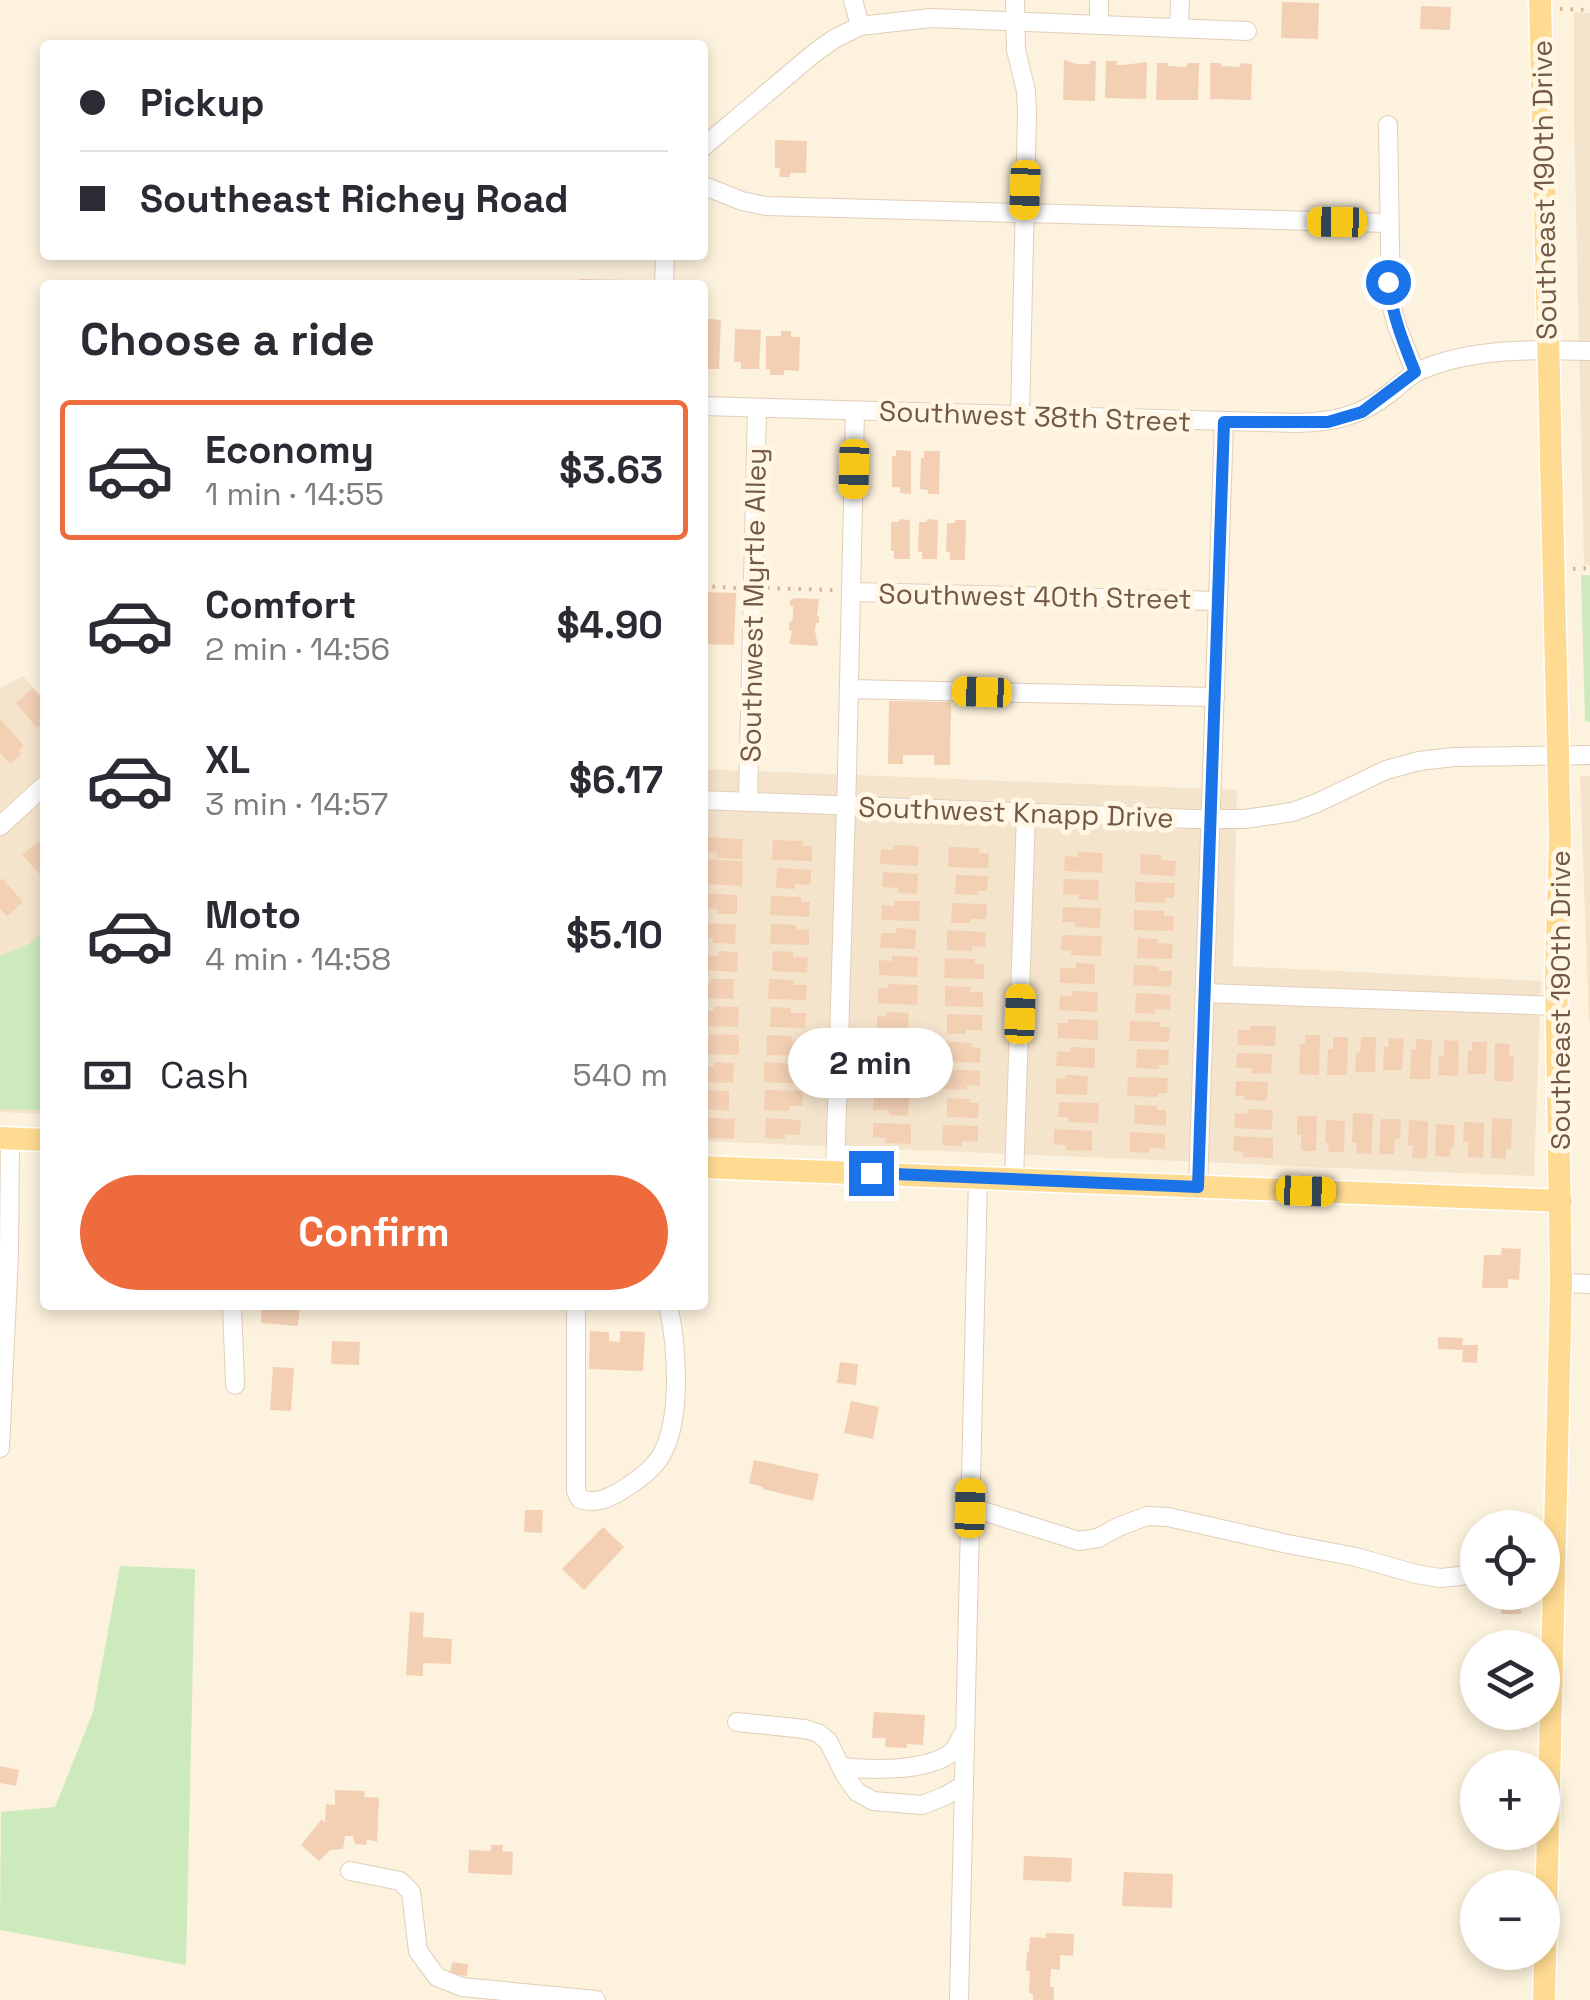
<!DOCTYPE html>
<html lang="en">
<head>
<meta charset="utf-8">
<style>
	:root { --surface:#fff; --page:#f2f2f3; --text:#2b2b33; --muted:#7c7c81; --line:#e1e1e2; --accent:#ed6b3c }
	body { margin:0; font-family:"Space Grotesk",sans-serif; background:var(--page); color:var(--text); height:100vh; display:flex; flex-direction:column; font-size:38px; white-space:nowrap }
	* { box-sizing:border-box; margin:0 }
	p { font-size:32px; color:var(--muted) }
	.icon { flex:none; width:55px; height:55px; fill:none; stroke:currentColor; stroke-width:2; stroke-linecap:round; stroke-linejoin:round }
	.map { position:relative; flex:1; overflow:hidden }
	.details { position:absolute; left:40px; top:280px; width:668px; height:1030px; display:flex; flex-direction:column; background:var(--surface); border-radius:10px; box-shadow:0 5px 15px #0003 }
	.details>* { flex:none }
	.top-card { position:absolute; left:40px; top:40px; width:668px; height:220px; border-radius:10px; box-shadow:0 5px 15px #0003; display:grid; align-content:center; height:220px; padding:0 40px; background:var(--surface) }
	.fabs { position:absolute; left:1460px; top:1510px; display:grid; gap:20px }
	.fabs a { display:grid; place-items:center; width:100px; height:100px; border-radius:50%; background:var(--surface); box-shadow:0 5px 15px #0003; font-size:50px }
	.end { position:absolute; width:45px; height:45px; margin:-22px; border:12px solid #1a73e8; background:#fff; box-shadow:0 0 0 5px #fff }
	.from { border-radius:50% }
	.bubble { position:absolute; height:70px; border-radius:35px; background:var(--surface); box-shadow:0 5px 15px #0003; font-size:32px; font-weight:800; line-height:70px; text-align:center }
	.car { position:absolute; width:30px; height:60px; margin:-30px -15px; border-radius:12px; box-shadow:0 0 8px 2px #0007; background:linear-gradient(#f5c518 24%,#345 0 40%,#f5c518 0 76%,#345 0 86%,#f5c518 0) }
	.top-card b { display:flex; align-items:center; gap:35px; height:95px; font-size:38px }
	.top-card b+b { border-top:2px solid var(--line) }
	.top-card i { width:25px; height:25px; background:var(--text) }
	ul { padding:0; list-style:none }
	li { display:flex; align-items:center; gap:30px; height:140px; margin:0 20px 15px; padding:0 20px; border:5px solid transparent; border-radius:10px }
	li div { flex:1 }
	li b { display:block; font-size:38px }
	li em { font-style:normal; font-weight:800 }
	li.current { border-color:var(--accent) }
	li>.icon { width:90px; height:90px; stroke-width:1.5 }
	h2 { padding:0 40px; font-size:45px; line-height:120px }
	.pay { display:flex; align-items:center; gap:25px; height:110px; padding:0 40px; font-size:38px }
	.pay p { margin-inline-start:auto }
	.button { display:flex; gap:20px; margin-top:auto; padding:20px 40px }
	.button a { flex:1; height:115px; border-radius:60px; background:var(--accent); color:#fff; font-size:40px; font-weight:800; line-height:115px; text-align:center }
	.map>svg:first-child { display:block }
	.residential { fill:#f5e4cc }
	.green { fill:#cdeabc }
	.building { fill:#f3d0b4 }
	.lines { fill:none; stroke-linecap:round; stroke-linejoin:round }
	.minor-casing { stroke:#e1ceba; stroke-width:20 }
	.major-casing { stroke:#fff; stroke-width:25 }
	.path { stroke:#d8b398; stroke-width:4; stroke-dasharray:2.5 8; stroke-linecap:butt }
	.minor { stroke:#fff; stroke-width:18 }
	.major { stroke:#ffdb92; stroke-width:22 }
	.route { stroke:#1a73e8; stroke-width:12 }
	.labels { text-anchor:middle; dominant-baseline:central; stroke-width:10; stroke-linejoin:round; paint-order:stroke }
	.street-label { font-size:28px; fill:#735845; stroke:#fff6e4 }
</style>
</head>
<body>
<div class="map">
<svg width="1590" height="2000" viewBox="0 0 1590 2000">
	<rect width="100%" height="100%" fill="#fdf2dd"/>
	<g class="residential">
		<polygon points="1574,12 1590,13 1590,565 1584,564 1574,124"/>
		<polygon points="23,676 45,701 45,1114 0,1112 0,688"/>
		<polygon points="703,769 1237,790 1233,966 1541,981 1534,1176 703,1141"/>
		<polygon points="1580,776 1590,776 1590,1023 1589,1023"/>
	</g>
	<g class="green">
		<polygon points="1581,575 1590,575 1590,722 1585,721"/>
		<polygon points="45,929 45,1110 0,1109 0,956 29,944"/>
		<polygon points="120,1566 195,1569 186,1965 0,1930 1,1812 55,1807 93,1712"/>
	</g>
	<g class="building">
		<polygon points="1282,2 1319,3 1318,39 1281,38"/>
		<polygon points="1421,6 1451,7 1450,30 1420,29"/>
		<polygon points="1064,60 1077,64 1090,64 1090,61 1096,61 1095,101 1063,100"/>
		<polygon points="1106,61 1117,61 1117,65 1123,65 1147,62 1146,99 1105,98"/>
		<polygon points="1157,63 1168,63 1168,66 1187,67 1187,63 1199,63 1198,100 1156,100"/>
		<polygon points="1210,63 1221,63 1222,66 1240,67 1241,63 1252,64 1251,100 1210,99"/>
		<polygon points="775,140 807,141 806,173 790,173 790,177 779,177 780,168 775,168"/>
		<polygon points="579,279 628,280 628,285 578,285"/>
		<polygon points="702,318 721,320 719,369 702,369"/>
		<polygon points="735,329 761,330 759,369 741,369 741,362 734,362"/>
		<polygon points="781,331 791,331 791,337 800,337 799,371 784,370 784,375 770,375 770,369 766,369 766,336 781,336"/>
		<polygon points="896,450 911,451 911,494 900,493 900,487 892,487 892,456 896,456"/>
		<polygon points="924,451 940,451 939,494 928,494 928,490 920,489 921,458 924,458"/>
		<polygon points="899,519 910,520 910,559 894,559 894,551 891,551 891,522 899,522"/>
		<polygon points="927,519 938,520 937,559 922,559 922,552 918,552 919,522 927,522"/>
		<polygon points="955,520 966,520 965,560 950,560 950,552 946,552 947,523 955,523"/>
		<polygon points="702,592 736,593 734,645 702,644"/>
		<polygon points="795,598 819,599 817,616 819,616 819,623 816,623 815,631 818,646 789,644 792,631 789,630 789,621 792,622 793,615 793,606 790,606 790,600"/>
		<polygon points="33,688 45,702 45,729 41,725 37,728 16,703"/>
		<polygon points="889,701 951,702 950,765 934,765 934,755 903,755 903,764 888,764"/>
		<polygon points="0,719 24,746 19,751 21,754 10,764 0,753"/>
		<polygon points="705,837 743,839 742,859 716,858 717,853 704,852"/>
		<polygon points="773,840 803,841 803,846 812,846 812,861 772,860"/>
		<polygon points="39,841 45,847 45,880 22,855"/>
		<polygon points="893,845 919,846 918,866 880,864 881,849 893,850"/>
		<polygon points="949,847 979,848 979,853 989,853 988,868 948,867"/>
		<polygon points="1078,852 1103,853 1102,873 1064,871 1065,856 1077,857"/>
		<polygon points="1141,854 1161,855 1161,860 1176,861 1175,876 1140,874"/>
		<polygon points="702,859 743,861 742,886 702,884"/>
		<polygon points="777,868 811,870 811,885 795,884 795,889 776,888"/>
		<polygon points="883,872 918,874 917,894 898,893 898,888 882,887"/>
		<polygon points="956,875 988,876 987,891 978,891 978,895 955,894"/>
		<polygon points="2,878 23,902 7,916 0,908 0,881"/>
		<polygon points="1064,879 1099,880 1098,900 1078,899 1079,895 1063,894"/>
		<polygon points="1135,882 1175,883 1174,898 1165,898 1165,903 1135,902"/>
		<polygon points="702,893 737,895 737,914 717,914 717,909 702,908"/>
		<polygon points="771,896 801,897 801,902 810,902 809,917 770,915"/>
		<polygon points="895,901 920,901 919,921 881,920 882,905 894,906"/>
		<polygon points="952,903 987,904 986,919 971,919 970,923 951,923"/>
		<polygon points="1063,907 1101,908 1100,928 1075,927 1075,922 1062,922"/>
		<polygon points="1134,910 1164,911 1164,916 1174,916 1173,931 1134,930"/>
		<polygon points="704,923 736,924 735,944 713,943 713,938 704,938"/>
		<polygon points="771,924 797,925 796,929 809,930 809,945 770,944"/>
		<polygon points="896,928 916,929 915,949 880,948 881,933 896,933"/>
		<polygon points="947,930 986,932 985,947 972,946 972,951 947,950"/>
		<polygon points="1062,935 1102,936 1101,956 1071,955 1071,950 1061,950"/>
		<polygon points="1138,938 1158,939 1157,943 1173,944 1172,959 1137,958"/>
		<polygon points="719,951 738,952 737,972 702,970 703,955 718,956"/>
		<polygon points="773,951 793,952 793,957 808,958 807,973 772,971"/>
		<polygon points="892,956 918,957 917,977 879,975 879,960 892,961"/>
		<polygon points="945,958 975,959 975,964 984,964 984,979 944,978"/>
		<polygon points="1076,963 1095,964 1095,984 1060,983 1060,968 1076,968"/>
		<polygon points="1134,965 1159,966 1159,971 1172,971 1171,987 1133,985"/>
		<polygon points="711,979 734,979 733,999 702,998 702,983 711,983"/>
		<polygon points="769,979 794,980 794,985 807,985 806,1000 768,999"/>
		<polygon points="888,984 918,985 917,1005 878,1003 878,988 888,988"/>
		<polygon points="945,986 971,987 970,992 983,992 983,1007 945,1006"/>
		<polygon points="1072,991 1098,992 1097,1012 1059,1010 1060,995 1072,996"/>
		<polygon points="1136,993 1171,995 1170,1010 1155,1009 1155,1014 1135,1013"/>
		<polygon points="714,1006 739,1007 738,1027 702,1026 702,1011 713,1011"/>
		<polygon points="771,1007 791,1008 790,1013 806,1013 805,1028 770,1027"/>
		<polygon points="887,1012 909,1013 908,1032 877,1031 877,1016 886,1016"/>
		<polygon points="947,1014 982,1015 982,1030 966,1030 966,1034 947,1034"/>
		<polygon points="1068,1019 1098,1020 1098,1040 1058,1038 1058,1023 1068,1023"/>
		<polygon points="1130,1021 1160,1022 1160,1027 1170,1027 1169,1042 1129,1041"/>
		<polygon points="1251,1026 1276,1026 1275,1046 1237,1045 1238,1030 1250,1030"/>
		<polygon points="709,1034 739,1035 739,1055 702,1054 702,1039 709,1039"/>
		<polygon points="767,1035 792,1036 792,1041 805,1041 804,1056 766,1055"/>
		<polygon points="1305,1035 1320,1035 1319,1075 1299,1074 1300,1044 1305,1044"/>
		<polygon points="1333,1037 1348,1037 1347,1075 1327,1075 1328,1049 1333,1049"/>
		<polygon points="1361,1037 1376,1037 1375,1072 1355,1072 1356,1052 1360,1053"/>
		<polygon points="1389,1038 1404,1039 1402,1070 1383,1070 1384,1047 1388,1047"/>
		<polygon points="1416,1039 1432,1040 1430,1079 1410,1079 1411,1049 1416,1049"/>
		<polygon points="889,1040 915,1040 914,1060 876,1059 876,1044 889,1044"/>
		<polygon points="1444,1040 1459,1041 1458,1076 1438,1075 1439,1056 1444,1056"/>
		<polygon points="942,1041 972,1043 972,1047 981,1048 980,1063 941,1061"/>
		<polygon points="1472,1042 1487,1042 1486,1074 1467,1074 1468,1051 1472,1051"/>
		<polygon points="1495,1043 1510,1044 1509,1056 1514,1056 1513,1082 1494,1081"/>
		<polygon points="1070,1047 1095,1048 1095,1068 1056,1066 1057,1051 1070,1052"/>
		<polygon points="1137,1049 1169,1050 1168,1065 1159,1065 1159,1069 1136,1068"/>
		<polygon points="1237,1053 1272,1054 1271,1074 1251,1073 1252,1068 1236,1068"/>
		<polygon points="714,1062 734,1063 733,1083 702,1082 702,1066 714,1067"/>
		<polygon points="764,1062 794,1064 794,1068 804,1069 803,1084 764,1082"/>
		<polygon points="885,1067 915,1068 914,1088 875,1086 875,1071 885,1072"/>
		<polygon points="942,1069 980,1071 980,1086 967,1085 967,1090 941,1089"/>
		<polygon points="1066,1075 1088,1076 1087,1095 1056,1094 1056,1078 1065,1079"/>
		<polygon points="1128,1077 1168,1078 1167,1093 1158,1093 1157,1097 1127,1096"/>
		<polygon points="1236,1081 1268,1082 1267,1101 1244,1100 1245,1096 1235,1096"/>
		<polygon points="702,1090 729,1091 729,1111 706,1109 706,1105 702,1105"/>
		<polygon points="765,1090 803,1091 802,1106 790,1106 789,1111 764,1110"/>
		<polygon points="874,1095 909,1096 908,1116 889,1115 889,1110 873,1110"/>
		<polygon points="947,1098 970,1099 970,1103 979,1103 978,1118 947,1117"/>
		<polygon points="1059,1102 1099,1103 1098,1123 1068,1122 1068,1117 1058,1117"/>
		<polygon points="1135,1105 1157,1106 1157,1110 1166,1110 1166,1126 1134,1124"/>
		<polygon points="1248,1109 1273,1110 1272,1130 1234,1128 1235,1113 1247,1114"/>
		<polygon points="1353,1113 1373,1114 1371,1154 1356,1153 1357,1143 1352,1143"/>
		<polygon points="1297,1116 1317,1116 1316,1151 1301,1151 1301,1135 1297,1135"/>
		<polygon points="702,1117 735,1119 734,1139 708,1138 709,1133 702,1132"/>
		<polygon points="766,1118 801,1120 800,1135 785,1134 785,1139 765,1138"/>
		<polygon points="1492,1118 1512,1119 1511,1149 1506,1149 1506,1159 1491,1158"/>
		<polygon points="1381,1119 1401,1119 1400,1139 1395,1139 1394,1154 1379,1154"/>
		<polygon points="1326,1120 1345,1121 1344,1152 1328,1152 1329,1143 1325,1143"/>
		<polygon points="1409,1120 1428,1121 1427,1159 1412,1158 1413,1145 1408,1145"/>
		<polygon points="1464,1122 1484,1123 1483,1158 1468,1157 1468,1142 1463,1141"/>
		<polygon points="873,1123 911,1124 911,1144 885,1143 885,1138 873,1138"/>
		<polygon points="1436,1124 1455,1125 1454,1147 1451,1147 1450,1157 1435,1156"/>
		<polygon points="943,1125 978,1126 978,1142 962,1141 962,1146 942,1145"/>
		<polygon points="1054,1129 1092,1131 1092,1151 1066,1150 1066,1145 1054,1144"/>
		<polygon points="1130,1132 1165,1134 1165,1149 1149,1148 1149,1153 1130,1152"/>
		<polygon points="1234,1136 1273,1138 1273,1158 1243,1157 1243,1152 1233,1151"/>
		<polygon points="1502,1248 1521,1249 1519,1280 1508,1279 1508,1288 1482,1288 1484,1255 1501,1255"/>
		<polygon points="262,1305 300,1305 298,1326 261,1323"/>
		<polygon points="590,1331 609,1332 609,1341 620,1342 620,1331 645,1332 643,1371 589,1369"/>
		<polygon points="1438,1337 1463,1338 1462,1345 1478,1345 1477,1363 1462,1362 1463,1350 1438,1349"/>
		<polygon points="332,1341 360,1342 359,1365 331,1364"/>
		<polygon points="840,1362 858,1364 856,1385 837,1383"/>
		<polygon points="273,1367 294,1368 291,1411 270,1410"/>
		<polygon points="851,1401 879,1407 873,1439 844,1433"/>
		<polygon points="754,1460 819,1474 813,1501 763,1489 763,1487 749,1483"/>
		<polygon points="525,1510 543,1510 542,1533 524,1532"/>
		<polygon points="603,1527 624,1547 584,1590 562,1569"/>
		<polygon points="1502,1592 1522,1592 1521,1614 1501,1614"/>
		<polygon points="410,1612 424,1613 423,1637 452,1639 451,1664 423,1663 423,1676 406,1675"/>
		<polygon points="874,1712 925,1715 923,1745 907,1744 907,1748 885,1747 886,1738 872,1738"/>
		<polygon points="0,1766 19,1770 16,1786 0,1783"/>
		<polygon points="335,1790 365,1791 364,1797 379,1798 377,1842 367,1839 366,1845 355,1844 353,1836 345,1836 343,1849 330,1850 319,1861 301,1845 322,1819 325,1823 326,1804 335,1805"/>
		<polygon points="491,1845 503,1845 502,1851 513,1852 512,1875 468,1873 469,1850 491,1851"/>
		<polygon points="1024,1856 1072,1858 1071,1882 1023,1880"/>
		<polygon points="1124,1872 1173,1874 1172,1908 1122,1906"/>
		<polygon points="1046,1933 1074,1934 1073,1956 1060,1955 1060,1970 1051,1969 1050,1987 1054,1987 1054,2000 1033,2000 1033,1994 1029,1993 1030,1971 1026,1971 1027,1952 1029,1952 1030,1937 1046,1938"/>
		<polygon points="452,1962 468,1964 467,1976 450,1974"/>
	</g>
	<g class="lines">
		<defs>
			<g id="minor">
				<polyline points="853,0 860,26"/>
				<polyline points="1015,0 1016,50 1026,91 1027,113 1020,416"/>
				<polyline points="1099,25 1099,0"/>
				<polyline points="1179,28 1180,0"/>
				<polyline points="1388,125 1391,304 1397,326 1415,372"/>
				<polyline points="702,148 813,54 834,39 860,26 931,18 1247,31"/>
				<polyline points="702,185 742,201 766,206 1388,223"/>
				<polyline points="664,285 665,255"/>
				<path d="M702,406l594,17c38,-1 63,-6 94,-30 10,-8 19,-18 31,-23 51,-22 114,-21 169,-19"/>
				<polyline points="852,592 1218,601"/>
				<polyline points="849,689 1215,697"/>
				<polyline points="702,800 1192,819 1245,819 1292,812 1317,803 1386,770 1419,761 1454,757 1590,755"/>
				<polyline points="748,802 757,408"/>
				<polyline points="0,826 45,785"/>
				<polyline points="1205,993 1557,1006"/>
				<polyline points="835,1172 847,773 855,411"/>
				<polyline points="1014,1179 1026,813"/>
				<polyline points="1198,1187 1224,422"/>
				<polyline points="1561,1283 1590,1284"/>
				<polyline points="232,1305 235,1385"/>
				<path d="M576,1305v186l4,8c16,6 31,-2 44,-10 15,-10 31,-21 39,-37 19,-37 14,-108 5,-147"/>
				<polyline points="0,1448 9,1254 10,1139"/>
				<polyline points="970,1507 1079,1541 1098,1538 1118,1527 1147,1516 1168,1517 1288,1544 1356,1557 1416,1574 1440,1578 1460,1576 1478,1571"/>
				<polyline points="737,1722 805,1729 818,1733 828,1741 845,1775 857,1792 873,1801 922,1805 945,1796 964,1785"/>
				<path d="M842,1767c29,3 86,5 110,-15 5,-5 9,-15 13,-21"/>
				<polyline points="350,1871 400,1881 411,1892 418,1951 437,1977 462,1987 596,2000"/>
				<polyline points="959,2000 978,1177"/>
			</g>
			<g id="major">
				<polyline points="1540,0 1560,838 1556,971 1561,1283 1544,2000"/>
				<polyline points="0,1138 45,1140"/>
				<polyline points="702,1167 1561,1201"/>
			</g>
		</defs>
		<use href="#minor" class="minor-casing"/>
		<use href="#major" class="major-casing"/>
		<g class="path">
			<polyline points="1560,9 1590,10"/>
			<polyline points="1573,569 1590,568"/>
			<polyline points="702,586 738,588"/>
			<polyline points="767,588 833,590"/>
		</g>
		<use href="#minor" class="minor"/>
		<use href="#major" class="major"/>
	</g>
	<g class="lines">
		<path class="route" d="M871,1173l327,14 26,-765h104l34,-10 53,-40c-12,-30 -23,-58 -27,-90"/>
	</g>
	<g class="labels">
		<g class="street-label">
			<text transform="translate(1544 190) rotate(-91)">Southeast 190th Drive</text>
			<text transform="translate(1035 416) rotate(2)">Southwest 38th Street</text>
			<text transform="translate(1035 596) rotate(1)">Southwest 40th Street</text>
			<text transform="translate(753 605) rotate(-89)">Southwest Myrtle Alley</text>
			<text transform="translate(1016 812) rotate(2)">Southwest Knapp Drive</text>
			<text transform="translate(1560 1000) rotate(-90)">Southeast 190th Drive</text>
		</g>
	</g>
</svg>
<div class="fabs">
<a><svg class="icon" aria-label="locate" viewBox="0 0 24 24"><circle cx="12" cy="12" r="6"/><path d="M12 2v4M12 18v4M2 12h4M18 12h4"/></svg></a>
<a><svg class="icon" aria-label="layers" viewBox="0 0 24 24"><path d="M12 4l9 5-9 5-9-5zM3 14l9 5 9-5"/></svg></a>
<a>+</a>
<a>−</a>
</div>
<i class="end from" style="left:1388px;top:282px"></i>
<i class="end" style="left:871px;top:1173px"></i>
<div class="bubble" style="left:788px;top:1028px;width:165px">2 min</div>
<i class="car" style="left:1025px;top:190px;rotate:182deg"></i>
<i class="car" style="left:1337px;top:222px;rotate:271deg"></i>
<i class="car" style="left:854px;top:469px;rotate:181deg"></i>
<i class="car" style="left:982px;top:692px;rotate:272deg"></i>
<i class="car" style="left:1020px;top:1014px;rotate:2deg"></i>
<i class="car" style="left:1306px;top:1191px;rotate:92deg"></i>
<i class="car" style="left:970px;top:1508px;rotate:1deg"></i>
<div class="top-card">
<b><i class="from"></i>Pickup</b>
<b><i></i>Southeast Richey Road</b>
</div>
<section class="details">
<h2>Choose a ride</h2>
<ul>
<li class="current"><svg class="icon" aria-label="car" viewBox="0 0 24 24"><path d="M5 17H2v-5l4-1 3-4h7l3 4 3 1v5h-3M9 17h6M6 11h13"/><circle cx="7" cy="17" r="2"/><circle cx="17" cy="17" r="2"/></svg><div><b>Economy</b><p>1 min · 14:55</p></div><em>$3.63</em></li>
<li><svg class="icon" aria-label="car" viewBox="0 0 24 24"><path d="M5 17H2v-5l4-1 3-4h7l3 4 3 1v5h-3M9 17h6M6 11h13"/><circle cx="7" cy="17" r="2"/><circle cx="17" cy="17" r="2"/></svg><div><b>Comfort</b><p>2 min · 14:56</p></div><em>$4.90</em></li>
<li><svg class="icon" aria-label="car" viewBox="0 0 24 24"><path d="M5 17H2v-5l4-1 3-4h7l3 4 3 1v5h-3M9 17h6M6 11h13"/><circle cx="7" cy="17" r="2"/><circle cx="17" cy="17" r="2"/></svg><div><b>XL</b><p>3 min · 14:57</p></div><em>$6.17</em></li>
<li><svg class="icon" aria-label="car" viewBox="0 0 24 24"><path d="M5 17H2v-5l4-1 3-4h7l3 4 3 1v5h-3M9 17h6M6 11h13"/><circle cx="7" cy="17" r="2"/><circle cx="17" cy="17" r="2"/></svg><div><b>Moto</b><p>4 min · 14:58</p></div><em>$5.10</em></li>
</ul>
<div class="pay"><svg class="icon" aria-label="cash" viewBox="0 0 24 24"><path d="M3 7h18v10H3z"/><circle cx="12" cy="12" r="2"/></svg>Cash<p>540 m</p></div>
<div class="button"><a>Confirm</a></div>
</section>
</div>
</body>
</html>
